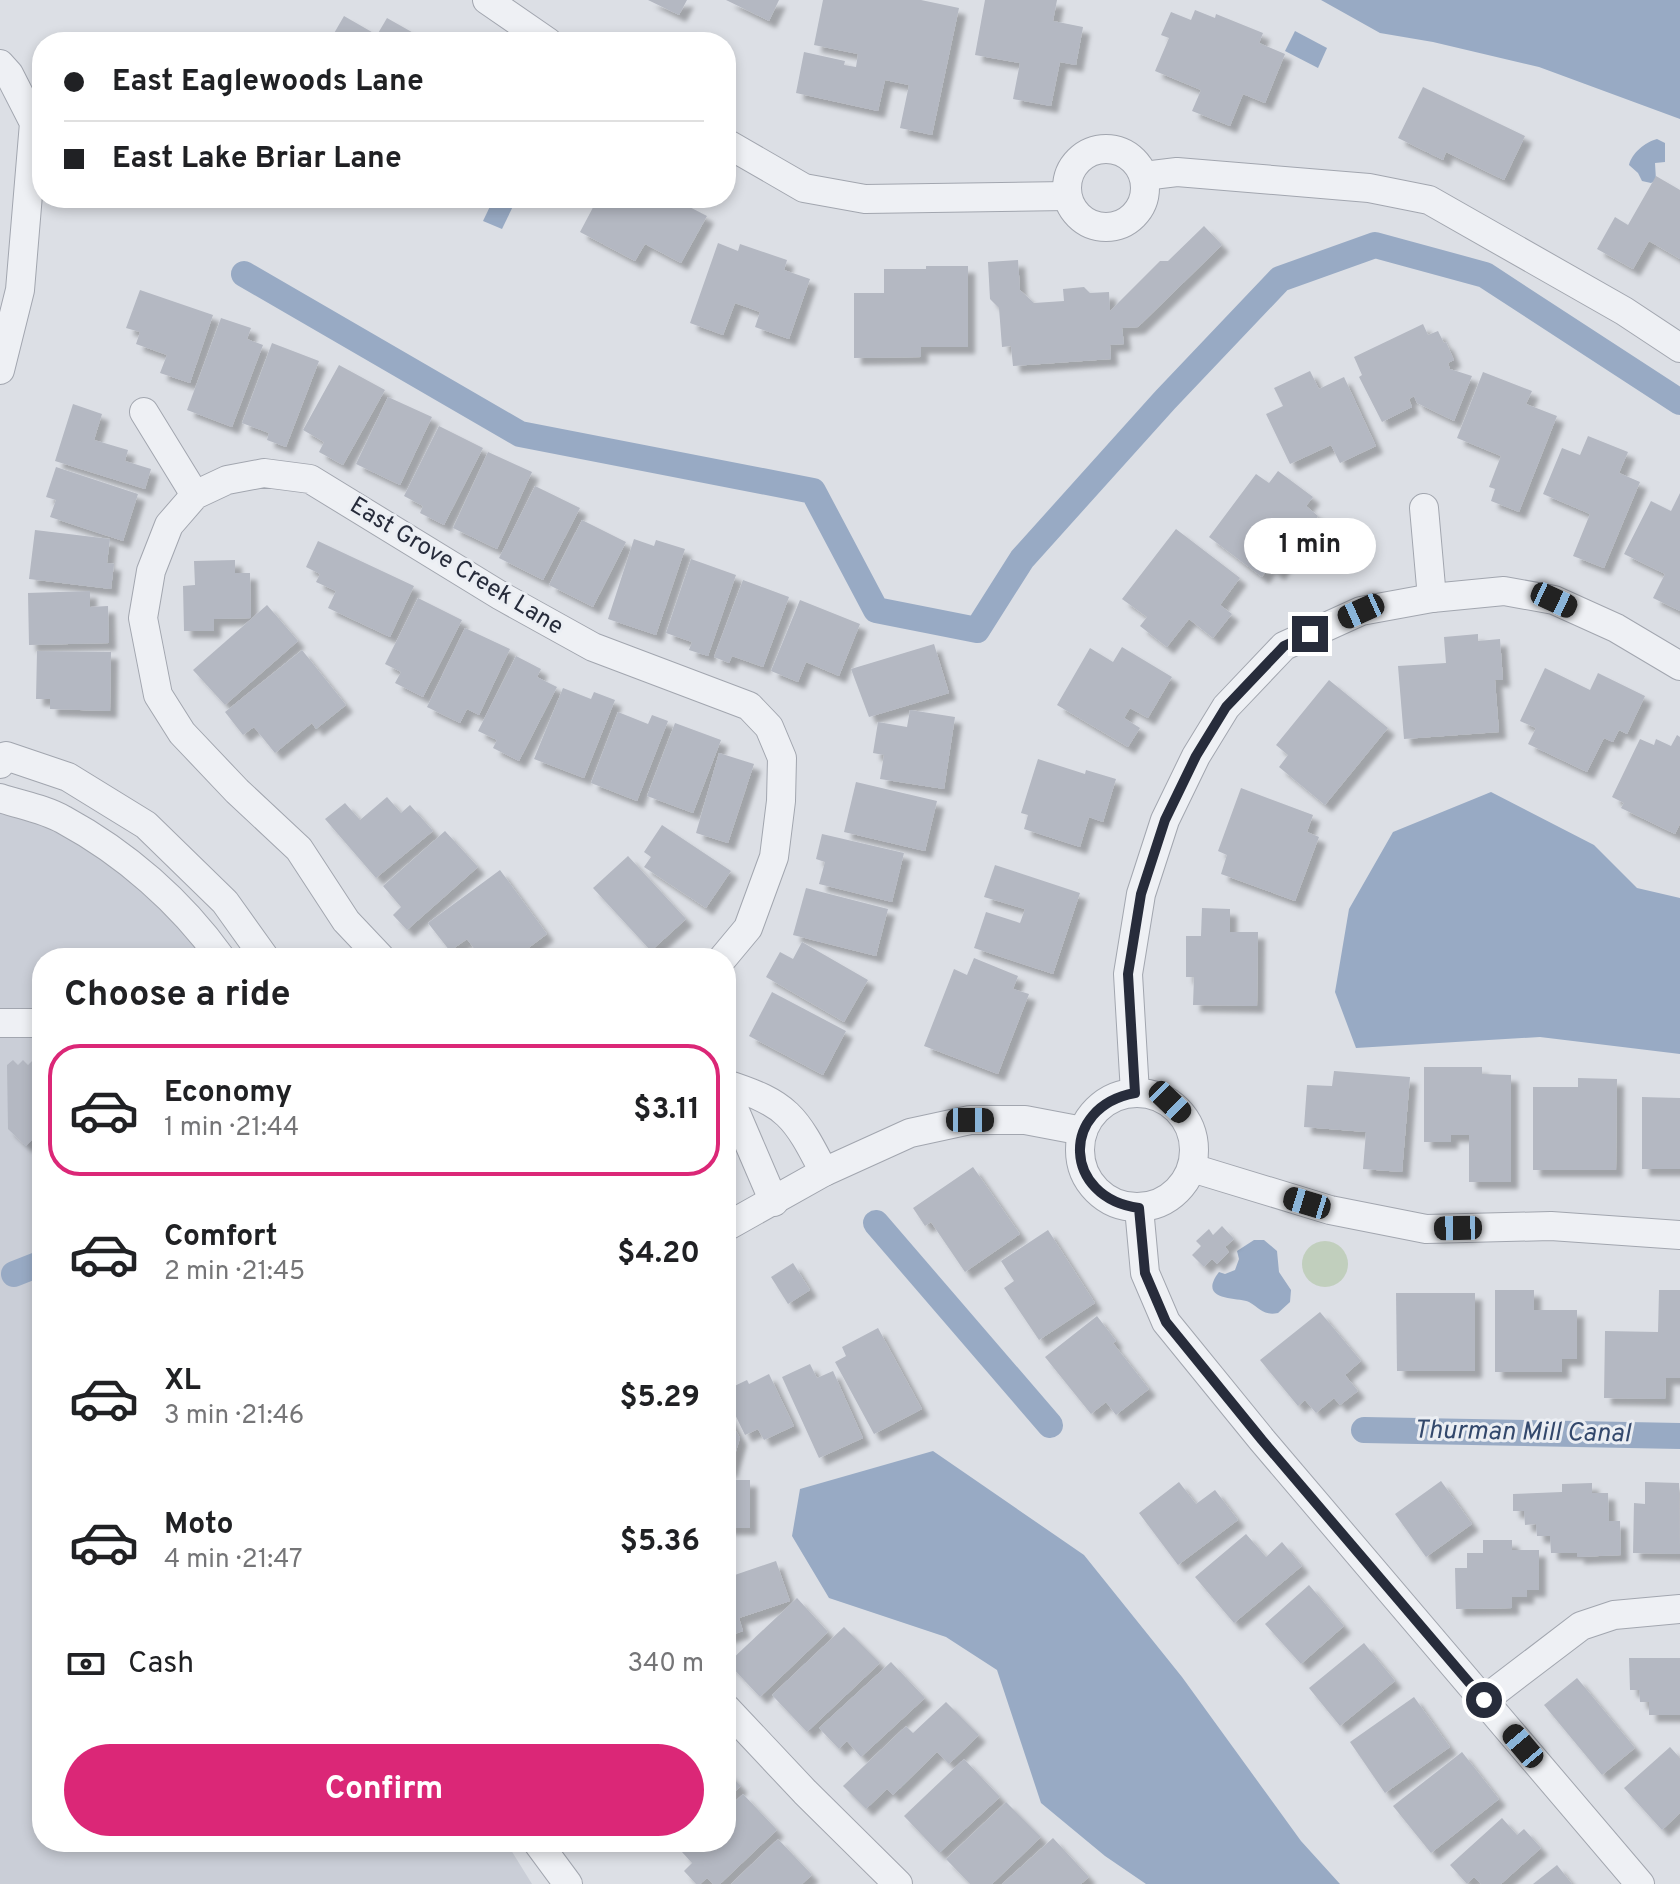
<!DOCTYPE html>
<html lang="en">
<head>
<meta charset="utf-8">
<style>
	:root { --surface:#fff; --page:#f6f6f6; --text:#202124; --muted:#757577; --line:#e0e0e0; --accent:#db2777 }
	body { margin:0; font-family:Overpass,sans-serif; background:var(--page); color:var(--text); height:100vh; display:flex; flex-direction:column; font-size:30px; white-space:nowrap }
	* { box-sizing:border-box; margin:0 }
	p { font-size:26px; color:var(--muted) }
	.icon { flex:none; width:44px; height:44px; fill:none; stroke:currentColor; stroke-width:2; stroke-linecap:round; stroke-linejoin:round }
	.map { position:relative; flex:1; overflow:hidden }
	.drawer { position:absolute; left:32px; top:948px; width:704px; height:904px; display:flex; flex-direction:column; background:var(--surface); border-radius:32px; box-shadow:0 4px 12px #0003 }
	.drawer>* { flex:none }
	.banner { position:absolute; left:32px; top:32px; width:704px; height:176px; border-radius:32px; box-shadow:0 4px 12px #0003; display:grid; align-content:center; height:176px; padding:0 32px; background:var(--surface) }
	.end { position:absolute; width:36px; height:36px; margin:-18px; border:10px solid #272c3b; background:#fff; box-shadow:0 0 0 4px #fff }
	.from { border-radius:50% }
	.bubble { position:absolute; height:56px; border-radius:28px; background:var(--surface); box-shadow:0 4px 12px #0003; font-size:26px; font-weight:700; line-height:56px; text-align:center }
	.car { position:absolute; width:24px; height:48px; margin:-24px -12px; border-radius:10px; box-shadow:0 0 6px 2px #0007; background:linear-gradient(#222 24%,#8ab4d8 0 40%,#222 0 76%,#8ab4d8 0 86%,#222 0) }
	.banner b { display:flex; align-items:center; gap:28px; height:76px; font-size:30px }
	.banner b+b { border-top:2px solid var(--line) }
	.banner i { width:20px; height:20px; background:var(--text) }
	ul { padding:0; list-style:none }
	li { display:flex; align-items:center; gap:24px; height:132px; margin:0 16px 12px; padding:0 16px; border:4px solid transparent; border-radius:32px }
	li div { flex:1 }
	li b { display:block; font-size:30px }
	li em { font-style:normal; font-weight:700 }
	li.current { border-color:var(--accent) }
	li>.icon { width:72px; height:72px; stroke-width:1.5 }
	h2 { padding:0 32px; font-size:36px; line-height:96px }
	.pay { display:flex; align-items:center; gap:20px; height:88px; padding:0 32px; font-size:30px }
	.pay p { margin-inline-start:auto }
	.action { display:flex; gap:16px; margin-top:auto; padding:16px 32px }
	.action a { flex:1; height:92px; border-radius:48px; background:var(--accent); color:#fff; font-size:32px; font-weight:700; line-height:92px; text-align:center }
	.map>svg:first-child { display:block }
	.built { fill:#caced7 }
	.green { fill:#c1cfbd }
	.water { fill:#98aac4 }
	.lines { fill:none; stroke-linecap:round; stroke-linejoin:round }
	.canal { stroke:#98aac4; stroke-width:26 }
	.building { fill:#b4b8c2; filter:url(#shadow) }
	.minor-casing { stroke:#a2a6af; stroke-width:30 }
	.minor { stroke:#eef0f4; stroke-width:28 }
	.route { stroke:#272c3b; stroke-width:10 }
	.labels { text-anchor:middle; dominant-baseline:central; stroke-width:6; stroke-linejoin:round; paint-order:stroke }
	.street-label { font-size:24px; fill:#272c3b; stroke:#ebeef3 }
	.water-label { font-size:26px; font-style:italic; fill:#33486c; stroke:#ebeef3 }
</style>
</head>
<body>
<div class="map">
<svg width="1680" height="1884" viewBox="0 0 1680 1884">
	<defs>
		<filter id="shadow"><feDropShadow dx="7" dy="7" stdDeviation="2" flood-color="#0004"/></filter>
	</defs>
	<rect width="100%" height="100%" fill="#dcdfe5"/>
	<polygon class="built" points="0,814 31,818 100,855 162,900 211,958 42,958 42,1842 506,1842 532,1884 0,1884"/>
	<circle class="green" cx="1325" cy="1264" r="23"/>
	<g class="water">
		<polygon points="1321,0 1680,0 1680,119 1539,67 1433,42 1380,33"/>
		<polygon points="1295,31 1327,48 1318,68 1285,51"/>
		<path d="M1657,139l8,4v19l-10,1 1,17 -5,3 -9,-2 -4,-8 -9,-8c3,-12 16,-23 28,-26z"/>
		<polygon points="494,198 517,198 502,229 483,221"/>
		<polygon points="1491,792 1594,845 1637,888 1680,898 1680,1054 1540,1037 1356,1048 1335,992 1349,909 1393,832"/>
		<path d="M1254,1240h10l13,11 2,21 12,18 -1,12 -12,11c-15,3 -18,-5 -29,-11 -10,-5 -53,0 -30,-30l6,2 10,-4 4,-11 -2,-8z"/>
		<polygon points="933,1451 1084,1555 1182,1677 1301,1841 1340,1884 1146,1884 1105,1856 1041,1803 997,1670 946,1637 829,1598 792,1536 800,1489"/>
	</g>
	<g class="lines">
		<g class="canal">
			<polyline points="244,274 520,434 813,491 876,610 977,630 1022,559 1165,400 1280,279 1375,245 1485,275 1680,402"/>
			<polyline points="876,1223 1050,1425"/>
			<polyline points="14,1274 42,1263"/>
			<polyline points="1364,1430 1680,1436"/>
		</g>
	</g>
	<g class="building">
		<polygon points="648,0 687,0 679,15"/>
		<polygon points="726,0 779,0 769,21"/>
		<polygon points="823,0 921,0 959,8 932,135 900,128 909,85 885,80 878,111 796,93 804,52 845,61 844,65 856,67 858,54 814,45"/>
		<polygon points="985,0 1057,0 1053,21 1083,27 1076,65 1060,62 1051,106 1013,99 1020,63 975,55"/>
		<polygon points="1195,10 1215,18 1216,14 1263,33 1259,43 1285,54 1265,103 1243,94 1230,126 1192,111 1201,90 1155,71 1169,38 1161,35 1171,12 1191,20"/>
		<polygon points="344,16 377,35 387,18 417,35 413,42 329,42"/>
		<polygon points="1423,87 1525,136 1504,180 1446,152 1443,160 1398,138"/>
		<polygon points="1656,176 1680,190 1680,259 1649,241 1633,269 1597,249 1615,217 1628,225"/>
		<polygon points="598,198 672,198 707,216 681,263 645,244 635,261 580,232"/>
		<polygon points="1204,226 1222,245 1138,327 1122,328 1124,344 1110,345 1111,359 1013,366 1011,346 1002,347 999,308 990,299 988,262 1018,260 1020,290 1034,303 1064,301 1063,289 1084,287 1090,293 1109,292 1110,311 1160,261 1168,261"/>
		<polygon points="718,243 738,251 740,244 787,260 784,270 810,279 789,339 755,327 760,312 735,303 723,335 690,323"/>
		<polygon points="926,266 968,266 968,347 921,347 921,357 854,358 854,293 884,293 884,269 926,269"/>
		<polygon points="140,290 213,315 190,383 160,373 167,355 136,344 140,332 126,328"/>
		<polygon points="221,318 251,328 247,339 263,345 232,427 187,410"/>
		<polygon points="1423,324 1428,335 1438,331 1444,343 1446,342 1454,360 1448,363 1450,369 1472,376 1454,421 1417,403 1414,396 1409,399 1412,407 1382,422 1359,377 1362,375 1354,357"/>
		<polygon points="272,343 319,361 286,447 267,440 269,433 242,423"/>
		<polygon points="339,365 385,390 343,465 319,452 324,442 303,430"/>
		<polygon points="1310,371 1319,389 1344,377 1376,446 1340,463 1331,445 1290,464 1266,414 1283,406 1274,388"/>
		<polygon points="1483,372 1532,391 1526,404 1557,416 1519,512 1491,501 1495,489 1489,487 1501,456 1457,438"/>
		<polygon points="388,397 432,417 400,485 356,464"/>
		<polygon points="73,404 102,414 94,440 128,450 125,461 151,469 145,489 55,461"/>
		<polygon points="439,426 483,448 444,525 420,513 423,506 404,496"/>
		<polygon points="1588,436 1628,452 1619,473 1640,482 1604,568 1573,556 1590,514 1543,494 1562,448 1580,455"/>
		<polygon points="488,452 532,472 497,549 453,528"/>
		<polygon points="56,467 138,494 123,541 50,517 56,500 46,497"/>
		<polygon points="1278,471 1313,497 1306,506 1318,516 1278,573 1269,567 1262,577 1209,537 1256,474 1269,483"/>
		<polygon points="535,486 580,508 543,580 499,558"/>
		<polygon points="1680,493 1680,611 1653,598 1665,574 1624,554 1651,501 1671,511"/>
		<polygon points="582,520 626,542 593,607 549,585"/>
		<polygon points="1176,529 1240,578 1220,605 1232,614 1213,638 1189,619 1167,647 1140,626 1147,617 1122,599"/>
		<polygon points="35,530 110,539 107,563 114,564 111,589 29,579"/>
		<polygon points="634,539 654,546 656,540 685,549 656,635 608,619"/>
		<polygon points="318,541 414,586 390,637 328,608 336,591 316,582 320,574 306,567"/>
		<polygon points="691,559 736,575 708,656 689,650 692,642 666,633"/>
		<polygon points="235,560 235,573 250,573 251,618 214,619 214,631 184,631 183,586 195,585 194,561"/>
		<polygon points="743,580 789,597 763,667 732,656 729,663 714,657"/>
		<polygon points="90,591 90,607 108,606 109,643 29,645 28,593"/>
		<polygon points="418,598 462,620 423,697 395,683 401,672 385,664"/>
		<polygon points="800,600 860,624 839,676 806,662 798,682 771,671"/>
		<polygon points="267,605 298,641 225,705 193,670"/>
		<polygon points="465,628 510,649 479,715 467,709 460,723 427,707"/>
		<polygon points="1478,634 1478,641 1500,639 1503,680 1495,680 1499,732 1404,739 1398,666 1446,663 1444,637"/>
		<polygon points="934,644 949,693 869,717 851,669"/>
		<polygon points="1122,647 1172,677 1148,718 1130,708 1124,718 1140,728 1128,747 1057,705 1090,648 1113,662"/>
		<polygon points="302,650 346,705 316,729 312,723 275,753 254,727 243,735 225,712"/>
		<polygon points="37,651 111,652 110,711 50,709 50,699 36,699"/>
		<polygon points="516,656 541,669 537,677 557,687 519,761 493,748 497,740 478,731"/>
		<polygon points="1545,668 1590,690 1598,673 1645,696 1627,734 1619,730 1613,742 1604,738 1587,772 1528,744 1536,728 1520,721"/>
		<polygon points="1329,680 1388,728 1325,805 1279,767 1288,755 1276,745"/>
		<polygon points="563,688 591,699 594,692 615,700 584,778 534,759"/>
		<polygon points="910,710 955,717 944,789 880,779 884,755 873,753 878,722 907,727"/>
		<polygon points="618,712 648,724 652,715 668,721 637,801 591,783"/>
		<polygon points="675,723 721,740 693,813 647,796"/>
		<polygon points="1677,735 1680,737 1680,824 1675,834 1621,808 1624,803 1612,797 1640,739 1654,745 1656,739 1671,746"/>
		<polygon points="719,753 754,764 728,843 696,833"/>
		<polygon points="1038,759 1085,774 1086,770 1116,779 1103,822 1089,817 1080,847 1024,829 1028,815 1021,813"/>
		<polygon points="856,782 937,801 925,851 844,832"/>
		<polygon points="1241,788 1313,815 1307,832 1319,837 1295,901 1221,874 1227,855 1218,851"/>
		<polygon points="387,797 401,813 410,805 433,831 376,878 325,819 345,803 360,820"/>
		<polygon points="662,825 731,871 706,908 644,867 651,857 644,852"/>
		<polygon points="445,831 478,867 407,930 393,915 401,907 383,886"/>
		<polygon points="822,834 904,853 892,902 819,884 825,862 816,859"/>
		<polygon points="628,856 686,919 651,951 593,888"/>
		<polygon points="995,865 1080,893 1053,974 974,948 986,912 1020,923 1025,909 984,897"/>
		<polygon points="500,870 547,934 515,958 481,958 467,939 450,951 428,923"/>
		<polygon points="806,888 888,909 876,956 793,935"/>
		<polygon points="1202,908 1230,909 1230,932 1258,932 1257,1006 1193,1005 1194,977 1186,977 1186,936 1201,936"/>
		<polygon points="802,942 868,980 844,1022 766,977 780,952 793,959"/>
		<polygon points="974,958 1018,976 1013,989 1029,994 998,1074 924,1046 954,969 967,975"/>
		<polygon points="772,992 846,1031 823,1075 749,1036"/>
		<polygon points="13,1060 18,1065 23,1060 28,1065 33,1060 39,1065 42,1062 42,1130 26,1146 8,1129 7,1065"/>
		<polygon points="1424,1067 1482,1067 1482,1074 1511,1075 1511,1182 1469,1182 1469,1135 1451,1135 1451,1142 1424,1142"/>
		<polygon points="1334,1071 1410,1077 1402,1172 1363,1169 1366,1132 1304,1127 1307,1085 1332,1086"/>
		<polygon points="1578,1078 1617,1079 1616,1170 1533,1170 1533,1087 1578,1087"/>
		<polygon points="1642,1097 1680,1098 1680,1169 1642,1169"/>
		<polygon points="973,1167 1020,1234 965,1272 931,1222 925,1226 913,1208"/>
		<polygon points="1222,1226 1234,1239 1225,1247 1229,1252 1217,1264 1212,1259 1204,1267 1192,1255 1201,1246 1196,1241 1209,1229 1213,1235"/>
		<polygon points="1048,1230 1095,1303 1039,1340 1004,1288 1014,1281 1001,1261"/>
		<polygon points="793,1263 810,1290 788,1304 771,1277"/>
		<polygon points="1495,1290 1534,1290 1534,1310 1577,1310 1577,1359 1562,1359 1562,1372 1495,1372"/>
		<polygon points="1659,1290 1680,1290 1680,1378 1666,1378 1665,1399 1604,1398 1605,1331 1658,1332"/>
		<polygon points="1396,1293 1475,1293 1475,1371 1397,1371"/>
		<polygon points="1320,1312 1361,1361 1345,1375 1358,1391 1340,1405 1334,1398 1316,1413 1305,1400 1298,1406 1260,1360"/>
		<polygon points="1097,1316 1116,1341 1113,1343 1149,1389 1116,1415 1106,1402 1091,1414 1045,1357"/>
		<polygon points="878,1328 922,1409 874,1434 835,1362 846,1356 842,1347"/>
		<polygon points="810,1364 817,1378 833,1371 863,1438 819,1458 782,1377"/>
		<polygon points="769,1374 794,1426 764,1440 758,1429 745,1435 726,1396 726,1390 747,1380 749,1384"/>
		<polygon points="726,1413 740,1438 730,1471 726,1470"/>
		<rect x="726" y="1480" width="24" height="48"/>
		<polygon points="1441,1481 1472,1524 1426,1557 1395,1514"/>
		<polygon points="1179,1482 1196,1504 1215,1490 1238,1520 1178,1565 1139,1513"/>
		<polygon points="1645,1482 1679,1483 1680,1554 1633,1553 1634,1503 1645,1504"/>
		<polygon points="1592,1483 1592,1493 1608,1493 1609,1521 1620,1521 1621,1555 1577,1557 1577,1553 1551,1553 1550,1536 1537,1536 1536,1524 1525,1525 1524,1511 1513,1511 1513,1494 1562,1492 1562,1484"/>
		<polygon points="1246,1534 1266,1557 1282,1542 1302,1566 1234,1623 1195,1577"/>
		<polygon points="1483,1540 1512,1540 1512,1550 1539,1550 1539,1590 1527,1590 1527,1597 1512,1597 1512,1608 1456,1609 1455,1568 1467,1568 1467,1553 1483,1553"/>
		<polygon points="776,1561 790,1601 739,1618 743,1631 726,1637 726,1578"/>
		<polygon points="1309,1585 1344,1626 1301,1664 1265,1624"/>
		<polygon points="797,1598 828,1632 760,1697 728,1663"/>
		<polygon points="844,1627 880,1663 807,1732 772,1695"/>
		<polygon points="1364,1643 1395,1681 1340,1726 1309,1688"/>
		<polygon points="1629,1658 1680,1658 1680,1715 1649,1715 1649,1702 1640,1702 1639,1690 1630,1690"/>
		<polygon points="891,1662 925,1698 861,1757 847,1741 839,1749 819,1728"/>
		<polygon points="1577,1678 1635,1748 1602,1775 1544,1705"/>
		<polygon points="1414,1697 1450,1747 1385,1793 1350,1742"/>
		<polygon points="946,1702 979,1735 949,1764 937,1752 893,1795 887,1789 866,1809 843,1786 906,1726 913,1733"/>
		<polygon points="1670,1747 1680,1758 1680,1813 1662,1830 1624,1788"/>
		<polygon points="1462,1752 1499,1799 1431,1853 1393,1806"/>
		<polygon points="964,1759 1000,1797 939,1853 904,1816"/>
		<polygon points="726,1771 741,1786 726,1800"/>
		<polygon points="743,1794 777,1830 720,1884 713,1884 707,1878 700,1884 696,1884 684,1871 692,1863 682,1852 693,1842 726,1842 726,1810"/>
		<polygon points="1006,1802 1041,1837 992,1884 970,1884 946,1859"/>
		<polygon points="1502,1818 1517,1835 1524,1829 1541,1848 1501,1884 1481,1884 1474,1877 1467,1884 1450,1865"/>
		<polygon points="1053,1838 1089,1877 1081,1884 1002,1884"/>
		<polygon points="778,1839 812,1875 802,1884 731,1884"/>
		<polygon points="1557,1865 1572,1884 1533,1884"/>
	</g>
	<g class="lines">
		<defs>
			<g id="minor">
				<polyline points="487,0 548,42"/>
				<polyline points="0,64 9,74 34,123 20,290 0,370"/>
				<polyline points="726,143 804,188 865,199 1067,196"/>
				<circle cx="1106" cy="188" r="39"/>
				<polyline points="1144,176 1177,172 1369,188 1429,200 1624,311 1680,348"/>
				<polyline points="144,412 195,495"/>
				<polyline points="1424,508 1432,598"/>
				<polyline points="0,764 6,756 68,777 146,825 225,902 265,958"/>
				<path d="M0,798c21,7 45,11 64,22 61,33 117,82 157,138"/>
				<polyline points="381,958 346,921 299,849 237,791 182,733 158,695 143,618 151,571 169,525 195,495 227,480 264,473 310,479 501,596 593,647 749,706 769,727 782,758 781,801 774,857 748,928 723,958"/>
				<polyline points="0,1023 42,1023"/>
				<path d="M726,1084c62,20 69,32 98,88"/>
				<polyline points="726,1090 774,1202"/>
				<circle cx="1137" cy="1150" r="57"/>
				<polyline points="1135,1093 1128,974 1141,894 1165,820 1196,756 1226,707 1284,646 1361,611 1432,598 1504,591 1554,600 1616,628 1680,666"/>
				<polyline points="1192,1168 1330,1210 1426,1229 1551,1226 1680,1235"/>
				<polyline points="1139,1208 1145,1273 1166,1322 1262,1440 1640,1884"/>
				<polyline points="726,1227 824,1172 910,1133 970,1120 1025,1120 1083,1131"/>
				<polyline points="1484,1700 1581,1626 1614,1615 1680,1609"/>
				<polyline points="726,1708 805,1792 898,1884"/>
				<polyline points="537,1842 568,1884"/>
			</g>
		</defs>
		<use href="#minor" class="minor-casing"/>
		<use href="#minor" class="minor"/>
	</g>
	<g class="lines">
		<path class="route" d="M1310,634l-26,12 -58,61 -30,49 -31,64 -24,74 -13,80 7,119c-76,14 -72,105 4,115l6,65 21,49 96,118 222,260"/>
	</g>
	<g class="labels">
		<g class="street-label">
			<text transform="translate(456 567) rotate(31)">East Grove Creek Lane</text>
		</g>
		<g class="water-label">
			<text transform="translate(1522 1433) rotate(1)">Thurman Mill Canal</text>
		</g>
	</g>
</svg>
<i class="end from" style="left:1484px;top:1700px"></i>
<i class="end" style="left:1310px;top:634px"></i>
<div class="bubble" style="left:1244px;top:518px;width:132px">1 min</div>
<i class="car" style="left:1554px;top:600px;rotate:115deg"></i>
<i class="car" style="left:1361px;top:611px;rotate:246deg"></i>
<i class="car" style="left:1170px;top:1102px;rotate:134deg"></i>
<i class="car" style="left:970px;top:1120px;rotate:90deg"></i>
<i class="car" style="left:1307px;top:1203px;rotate:287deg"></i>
<i class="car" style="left:1458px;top:1228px;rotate:269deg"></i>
<i class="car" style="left:1523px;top:1746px;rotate:320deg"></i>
<div class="banner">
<b><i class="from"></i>East Eaglewoods Lane</b>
<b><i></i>East Lake Briar Lane</b>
</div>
<section class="drawer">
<h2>Choose a ride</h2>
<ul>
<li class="current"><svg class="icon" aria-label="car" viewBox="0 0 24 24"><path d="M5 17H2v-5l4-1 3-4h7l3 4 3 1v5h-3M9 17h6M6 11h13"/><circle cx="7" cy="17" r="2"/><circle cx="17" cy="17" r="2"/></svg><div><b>Economy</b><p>1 min · 21:44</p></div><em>$3.11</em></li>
<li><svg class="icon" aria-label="car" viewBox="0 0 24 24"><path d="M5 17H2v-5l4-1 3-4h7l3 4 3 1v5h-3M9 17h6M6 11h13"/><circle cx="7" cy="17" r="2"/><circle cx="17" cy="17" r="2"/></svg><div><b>Comfort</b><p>2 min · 21:45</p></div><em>$4.20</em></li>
<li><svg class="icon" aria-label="car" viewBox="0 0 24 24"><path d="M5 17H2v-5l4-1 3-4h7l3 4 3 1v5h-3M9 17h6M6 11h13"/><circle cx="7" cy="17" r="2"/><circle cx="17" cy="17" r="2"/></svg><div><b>XL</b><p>3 min · 21:46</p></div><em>$5.29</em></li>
<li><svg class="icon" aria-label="car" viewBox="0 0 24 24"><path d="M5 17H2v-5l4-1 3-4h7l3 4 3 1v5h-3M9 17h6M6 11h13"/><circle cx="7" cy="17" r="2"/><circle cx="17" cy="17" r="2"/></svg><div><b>Moto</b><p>4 min · 21:47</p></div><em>$5.36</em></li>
</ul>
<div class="pay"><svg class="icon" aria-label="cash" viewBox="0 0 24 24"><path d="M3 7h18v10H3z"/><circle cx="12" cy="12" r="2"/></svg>Cash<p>340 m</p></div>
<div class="action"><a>Confirm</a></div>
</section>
</div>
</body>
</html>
